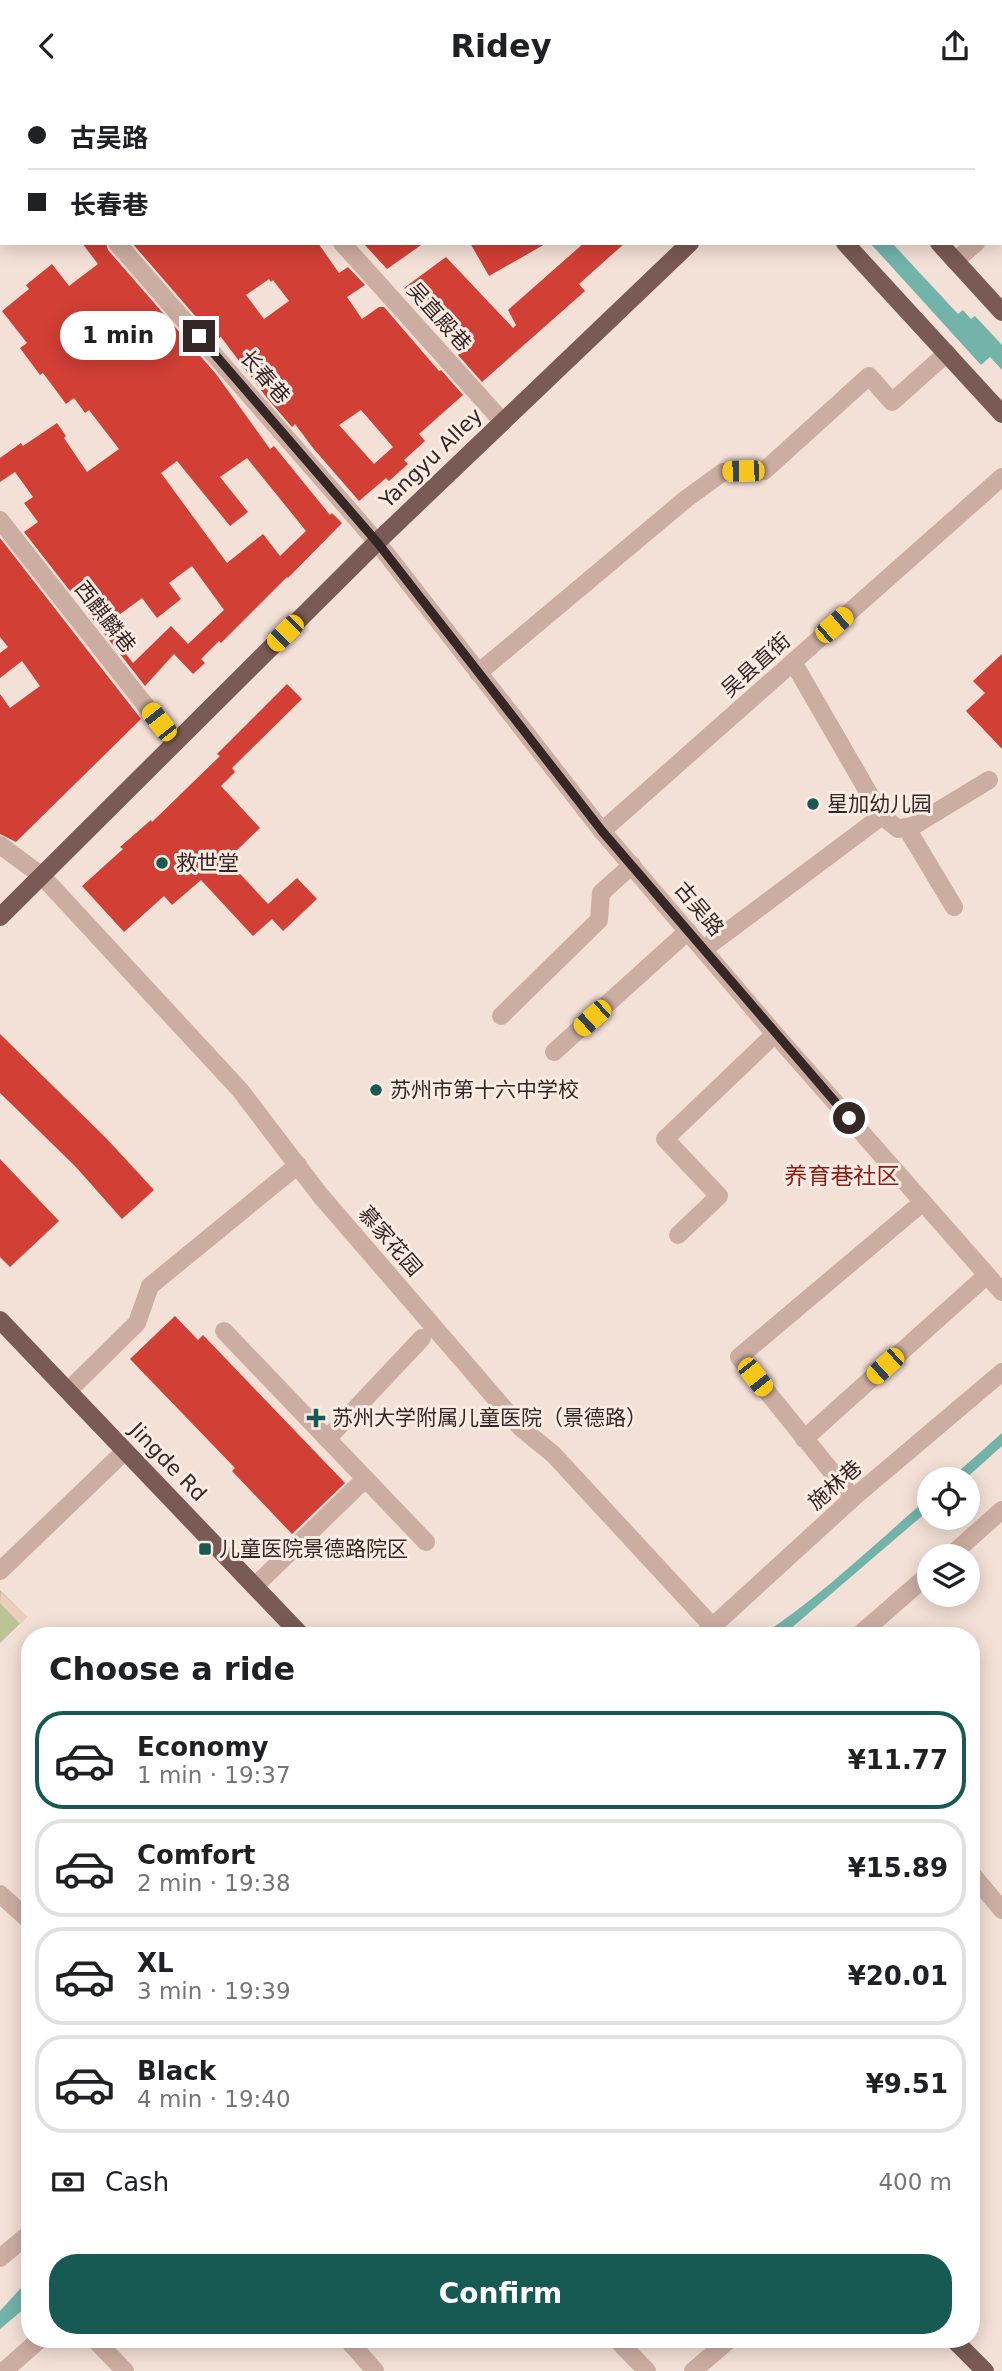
<!DOCTYPE html>
<html lang="en">
<head>
<meta charset="utf-8">
<style>
	:root { --surface:#fff; --page:#f6f6f6; --text:#202124; --muted:#757577; --line:#e0e0e0; --accent:#175a53 }
	body { margin:0; font-family:"DejaVu Sans","Noto Sans SC",sans-serif; background:var(--page); color:var(--text); height:100vh; display:flex; flex-direction:column; font-size:26px; white-space:nowrap }
	* { box-sizing:border-box; margin:0 }
	p { font-size:23px; color:var(--muted) }
	.icon { flex:none; width:38px; height:38px; fill:none; stroke:currentColor; stroke-width:2; stroke-linecap:round; stroke-linejoin:round }
	.map { position:relative; flex:1; overflow:hidden }
	.panel { position:absolute; left:21px; top:1536px; width:959px; height:721px; display:flex; flex-direction:column; background:var(--surface); border-radius:28px; box-shadow:0 4px 18px #0003 }
	.panel>* { flex:none }
	.guide { position:absolute; left:0px; top:0px; width:1003px; height:154px; box-shadow:0 4px 18px #0003; display:grid; align-content:center; height:154px; padding:0 28px; background:var(--surface) }
	.tools { position:absolute; left:917px; top:1376px; display:grid; gap:14px }
	.tools a { display:grid; place-items:center; width:63px; height:63px; border-radius:50%; background:var(--surface); box-shadow:0 4px 18px #0003; font-size:35px }
	.end { position:absolute; width:32px; height:32px; margin:-16px; border:9px solid #352725; background:#fff; box-shadow:0 0 0 4px #fff }
	.from { border-radius:50% }
	.bubble { position:absolute; height:49px; border-radius:24px; background:var(--surface); box-shadow:0 4px 18px #0003; font-size:23px; font-weight:700; line-height:49px; text-align:center }
	.car { position:absolute; width:21px; height:42px; margin:-21px -10px; border-radius:9px; box-shadow:0 0 5px 2px #0007; background:linear-gradient(#f5c518 24%,#345 0 40%,#f5c518 0 76%,#345 0 86%,#f5c518 0) }
	.guide b { display:flex; align-items:center; gap:24px; height:66px; font-size:26px }
	.guide b+b { border-top:2px solid var(--line) }
	.guide i { width:18px; height:18px; background:var(--text) }
	ul { padding:0; list-style:none }
	li { display:flex; align-items:center; gap:21px; height:98px; margin:0 14px 10px; padding:0 14px; border:4px solid var(--line); border-radius:28px }
	li div { flex:1 }
	li b { display:block; font-size:26px }
	li em { font-style:normal; font-weight:700 }
	li.on { border-color:var(--accent) }
	li>.icon { width:63px; height:63px; stroke-width:1.5 }
	h2 { padding:0 28px; font-size:32px; line-height:84px }
	.pay { display:flex; align-items:center; gap:18px; height:77px; padding:0 28px; font-size:26px }
	.pay p { margin-inline-start:auto }
	.button { display:flex; gap:14px; margin-top:auto; padding:14px 28px }
	.button a { flex:1; height:80px; border-radius:28px; background:var(--accent); color:#fff; font-size:28px; font-weight:700; line-height:80px; text-align:center }
	header { display:flex; justify-content:space-between; align-items:center; height:91px; padding:0 28px; background:var(--surface); font-size:32px; font-weight:700 }
	.map>svg:first-child { display:block }
	.green { fill:#bcc395 }
	.plaza { fill:#edcebb }
	.water { fill:#72b3aa }
	.building { fill:#d23f35; fill-rule:evenodd }
	.lines { fill:none; stroke-linecap:round; stroke-linejoin:round }
	.minor { stroke:#ccada1; stroke-width:18 }
	.major { stroke:#795a54; stroke-width:18 }
	.route { stroke:#352725; stroke-width:9 }
	.poi-dot { fill:#175a53; stroke:#fbebe2; stroke-width:2.5 }
	.labels { text-anchor:middle; dominant-baseline:central; stroke-width:6; stroke-linejoin:round; paint-order:stroke }
	.street-label { font-size:21px; fill:#352725; stroke:#fbebe2 }
	.poi-label { font-size:21px; fill:#352725; stroke:#fbebe2; text-anchor:start }
	.neighbourhood-label { font-size:23px; fill:#8c1d16; stroke:#fbebe2 }
</style>
</head>
<body>
<header><svg class="icon" aria-label="back" viewBox="0 0 24 24"><path d="M15 5l-7 7 7 7"/></svg>Ridey<svg class="icon" aria-label="share" viewBox="0 0 24 24"><path d="M12 15V3M7 8l5-5 5 5M5 13v7h14v-7"/></svg></header>
<div class="map">
<svg width="1002" height="2280" viewBox="0 0 1002 2280">
	<rect width="100%" height="100%" fill="#f3e0d6"/>
	<polygon class="green" points="0,1499 27,1526 0,1552"/>
	<polygon class="plaza" points="1,1501 27,1526 20,1533 0,1512"/>
	<g class="water">
		<polygon points="870,152 892,152 958,223 963,219 971,228 975,225 1002,254 1002,279 990,266 981,274"/>
		<polygon points="1002,1342 1002,1355 965,1388 950,1388"/>
		<path d="M929,1406v13l-147,126h-21c60,-40 114,-92 168,-139z"/>
		<polygon points="30,2187 30,2213 0,2238 0,2220"/>
	</g>
	<g class="building">
		<path d="M82,152h24l2,7 108,124 54,75 4,-3 56,69 2,-2 10,10 -54,55 -1,-1 -66,66 -2,-2 -18,18 4,4 -12,11 -19,-20 -29,32 -57,-73 8,-6 -17,-23 -9,7 -46,-59 14,-10 -14,-19 9,-6 -18,-25 -15,10v-24l21,-15 2,3 34,-23 9,13 -2,2 23,34 32,-23 -30,-39 -4,3 -11,-15 -8,6 -23,-31 -3,2 -20,-27 7,-5 -25,-32 27,-22 -3,-4 26,-21 17,22 29,-22zM247,367l59,73 -26,25 -17,-22 -36,29 -66,-90 16,-12 53,65 18,-14 -28,-35zM192,475l32,44 -36,34 -17,-18 -38,37 -29,-37 38,-28 15,20 24,-19 -12,-16z"/>
		<path d="M132,152h186l21,30 9,-6 17,18 -18,12 15,22 17,-12h5l55,64 2,-1 22,25 -44,39 6,7 -21,19 4,4 -19,17 -3,-3 -27,23 -46,-53 -18,-24 -3,3 -25,-29 -46,-61 -5,3zM269,188l2,3 2,-2 16,21 -25,18 -18,-24zM361,319l32,37 -19,17 -35,-39z"/>
		<polygon points="363,152 424,152 387,178"/>
		<polygon points="470,152 547,152 489,185"/>
		<polygon points="584,152 625,152 579,193 585,200 482,291 458,264 462,260 404,197 446,166 513,237 516,234 508,219"/>
		<polygon points="0,447 141,628 16,751 0,743 0,603 10,617 40,595 22,570 0,587 0,562 8,556 0,546"/>
		<polygon points="1002,563 1002,658 966,620 985,602 973,590"/>
		<polygon points="287,593 302,608 232,677 235,681 221,695 260,737 233,763 234,764 228,770 268,813 297,787 317,808 283,840 272,828 253,845 201,789 172,814 164,805 124,841 82,795 123,758 120,756 151,729 152,731 220,665 217,663"/>
		<polygon points="0,943 106,1047 154,1099 122,1128 75,1075 0,1002"/>
		<polygon points="0,1068 59,1130 10,1176 0,1166"/>
		<polygon points="175,1225 198,1249 203,1244 345,1392 292,1443 232,1380 235,1377 130,1268"/>
	</g>
	<g class="lines">
		<g class="minor">
			<polyline points="206,0 207,2"/>
			<polyline points="62,2 64,0"/>
			<polyline points="0,24 2,26"/>
			<polyline points="0,57 2,56"/>
			<polyline points="1001,131 1002,130"/>
			<polyline points="117,152 377,451 602,740 775,943 1002,1201"/>
			<polyline points="342,152 502,330"/>
			<polyline points="955,170 976,152"/>
			<polyline points="0,429 175,652"/>
			<polyline points="793,571 882,725 898,738 915,734 989,689"/>
			<polyline points="478,582 686,408 723,381 764,380 869,285 892,311 947,262"/>
			<polyline points="906,736 954,816"/>
			<polyline points="602,740 1002,386"/>
			<polyline points="0,754 42,785 240,999 320,1104 521,1337 553,1363 713,1536"/>
			<polyline points="704,858 882,725"/>
			<polyline points="501,925 599,829 601,802 632,774"/>
			<polyline points="554,961 688,840"/>
			<polyline points="678,1144 719,1105 665,1048 775,943"/>
			<polyline points="224,1240 426,1451"/>
			<polyline points="69,1299 137,1232 150,1195 298,1074"/>
			<polyline points="327,1348 422,1247"/>
			<polyline points="804,1348 987,1184"/>
			<polyline points="853,1407 739,1266 923,1111"/>
			<polyline points="950,1465 1002,1419"/>
			<polyline points="0,1480 125,1360"/>
			<polyline points="255,1495 365,1388"/>
			<polyline points="702,1545 853,1407 1002,1281"/>
			<polyline points="858,1545 929,1483"/>
			<polyline points="971,1782 1002,1819"/>
			<polyline points="0,1803 30,1830"/>
			<polyline points="0,2167 30,2142"/>
			<polyline points="95,2249 125,2280"/>
			<polyline points="348,2249 375,2280"/>
			<polyline points="617,2249 647,2280"/>
			<polyline points="4,2280 39,2249"/>
			<polyline points="693,2280 729,2249"/>
		</g>
		<g class="major">
			<polyline points="703,0 704,2"/>
			<polyline points="797,0 799,2"/>
			<polyline points="855,2 857,0"/>
			<polyline points="845,152 1002,323"/>
			<polyline points="939,152 1002,221"/>
			<polyline points="0,826 377,451 690,152"/>
			<polyline points="0,1229 302,1545"/>
			<polyline points="954,2249 985,2280"/>
		</g>
	</g>
	<g class="lines">
		<polyline class="route" points="199,245 377,451 602,740 849,1027"/>
	</g>
	<g class="poi-dot">
		<circle cx="813" cy="713" r="7"/>
		<circle cx="162" cy="772" r="7"/>
		<circle cx="376" cy="999" r="7"/>
		<path d="M312.5 1316.5h7v7h7v7h-7v7h-7v-7h-7v-7h7z"/>
		<rect x="198" y="1451" width="14" height="14" rx="3.5"/>
	</g>
	<g class="labels">
		<g class="street-label">
			<text transform="translate(439 226) rotate(48)">吴直殿巷</text>
			<text transform="translate(265 286) rotate(49)">长春巷</text>
			<text transform="translate(431 367) rotate(-44)">Yangyu Alley</text>
			<text transform="translate(105 526) rotate(52)">西麒麟巷</text>
			<text transform="translate(756 574) rotate(-42)">吴县直街</text>
			<text transform="translate(699 818) rotate(50)">古吴路</text>
			<text transform="translate(390 1150) rotate(49)">慕家花园</text>
			<text transform="translate(168 1371) rotate(46)">Jingde Rd</text>
			<text transform="translate(835 1394) rotate(-41)">施林巷</text>
		</g>
		<g class="poi-label">
			<text x="827" y="713">星加幼儿园</text>
			<text x="176" y="772">救世堂</text>
			<text x="390" y="999">苏州市第十六中学校</text>
			<text x="332" y="1327">苏州大学附属儿童医院（景德路）</text>
			<text x="219" y="1458">儿童医院景德路院区</text>
		</g>
		<g class="neighbourhood-label">
			<text x="842" y="1085">养育巷社区</text>
		</g>
	</g>
</svg>
<div class="tools">
<a><svg class="icon" aria-label="locate" viewBox="0 0 24 24"><circle cx="12" cy="12" r="6"/><path d="M12 2v4M12 18v4M2 12h4M18 12h4"/></svg></a>
<a><svg class="icon" aria-label="layers" viewBox="0 0 24 24"><path d="M12 4l9 5-9 5-9-5zM3 14l9 5 9-5"/></svg></a>
</div>
<i class="end from" style="left:849px;top:1027px"></i>
<i class="end" style="left:199px;top:245px"></i>
<div class="bubble" style="left:60px;top:220px;width:116px">1 min</div>
<i class="car" style="left:743px;top:380px;rotate:269deg"></i>
<i class="car" style="left:834px;top:534px;rotate:49deg"></i>
<i class="car" style="left:285px;top:542px;rotate:225deg"></i>
<i class="car" style="left:159px;top:631px;rotate:322deg"></i>
<i class="car" style="left:592px;top:927px;rotate:228deg"></i>
<i class="car" style="left:885px;top:1275px;rotate:228deg"></i>
<i class="car" style="left:755px;top:1286px;rotate:142deg"></i>
<div class="guide">
<b><i class="from"></i>古吴路</b>
<b><i></i>长春巷</b>
</div>
<section class="panel">
<h2>Choose a ride</h2>
<ul>
<li class="on"><svg class="icon" aria-label="car" viewBox="0 0 24 24"><path d="M5 17H2v-5l4-1 3-4h7l3 4 3 1v5h-3M9 17h6M6 11h13"/><circle cx="7" cy="17" r="2"/><circle cx="17" cy="17" r="2"/></svg><div><b>Economy</b><p>1 min · 19:37</p></div><em>¥11.77</em></li>
<li><svg class="icon" aria-label="car" viewBox="0 0 24 24"><path d="M5 17H2v-5l4-1 3-4h7l3 4 3 1v5h-3M9 17h6M6 11h13"/><circle cx="7" cy="17" r="2"/><circle cx="17" cy="17" r="2"/></svg><div><b>Comfort</b><p>2 min · 19:38</p></div><em>¥15.89</em></li>
<li><svg class="icon" aria-label="car" viewBox="0 0 24 24"><path d="M5 17H2v-5l4-1 3-4h7l3 4 3 1v5h-3M9 17h6M6 11h13"/><circle cx="7" cy="17" r="2"/><circle cx="17" cy="17" r="2"/></svg><div><b>XL</b><p>3 min · 19:39</p></div><em>¥20.01</em></li>
<li><svg class="icon" aria-label="car" viewBox="0 0 24 24"><path d="M5 17H2v-5l4-1 3-4h7l3 4 3 1v5h-3M9 17h6M6 11h13"/><circle cx="7" cy="17" r="2"/><circle cx="17" cy="17" r="2"/></svg><div><b>Black</b><p>4 min · 19:40</p></div><em>¥9.51</em></li>
</ul>
<div class="pay"><svg class="icon" aria-label="cash" viewBox="0 0 24 24"><path d="M3 7h18v10H3z"/><circle cx="12" cy="12" r="2"/></svg>Cash<p>400 m</p></div>
<div class="button"><a>Confirm</a></div>
</section>
</div>
</body>
</html>
